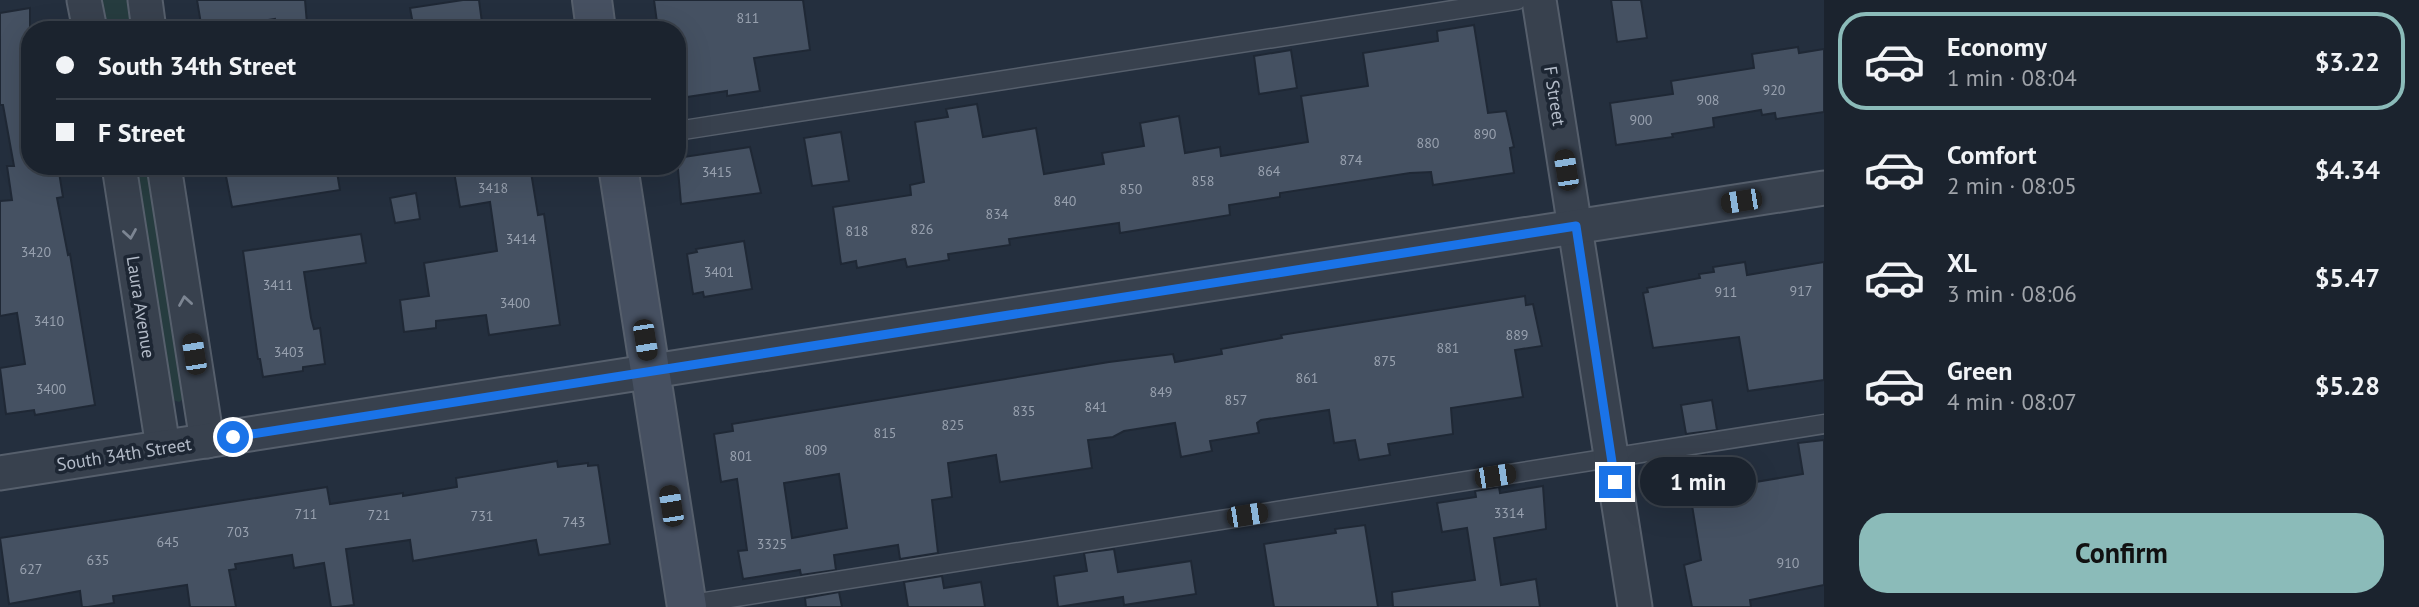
<!DOCTYPE html>
<html lang="en">
<head>
<meta charset="utf-8">
<style>
	:root { --surface:#1b232e; --page:#282f3a; --text:#f1f3f6; --muted:#a0a4aa; --line:#39404a; --accent:#8bbbb9 }
	body { margin:0; font-family:"PT Sans",sans-serif; background:var(--page); color:var(--text); height:100vh; display:flex; flex-direction:column; font-size:26px; white-space:nowrap }
	* { box-sizing:border-box; margin:0 }
	p { font-size:23px; color:var(--muted) }
	.icon { flex:none; width:38px; height:38px; fill:none; stroke:currentColor; stroke-width:2; stroke-linecap:round; stroke-linejoin:round }
	.map { position:relative; flex:1; overflow:hidden }
	.side { display:flex; flex-direction:column; background:var(--surface); width:595px }
	.side>* { flex:none }
	.guide { position:absolute; left:21px; top:21px; width:665px; height:154px; border-radius:28px; box-shadow:0 7px 28px #0002,0 0 0 2px var(--line); display:grid; align-content:center; height:154px; padding:0 35px; background:var(--surface) }
	.end { position:absolute; width:32px; height:32px; margin:-16px; border:9px solid #1a73e8; background:#fff; box-shadow:0 0 0 4px #fff }
	.from { border-radius:50% }
	.bubble { position:absolute; height:49px; border-radius:24px; background:var(--surface); box-shadow:0 7px 28px #0002,0 0 0 2px var(--line); font-size:23px; font-weight:600; line-height:49px; text-align:center }
	.car { position:absolute; width:21px; height:42px; margin:-21px -10px; border-radius:9px; box-shadow:0 0 5px 2px #0007; background:linear-gradient(#222 24%,#8ab4d8 0 40%,#222 0 76%,#8ab4d8 0 86%,#222 0) }
	.guide b { display:flex; align-items:center; gap:24px; height:66px; font-size:26px }
	.guide b+b { border-top:2px solid var(--line) }
	.guide i { width:18px; height:18px; background:var(--text) }
	ul { padding:12px 0 0; list-style:none }
	li { display:flex; align-items:center; gap:21px; height:98px; margin:0 14px 10px; padding:0 21px; border:4px solid transparent; border-radius:28px }
	li div { flex:1 }
	li b { display:block; font-size:26px }
	li em { font-style:normal; font-weight:600 }
	li.selected { border-color:var(--accent) }
	li>.icon { width:63px; height:63px; stroke-width:1.5 }
	.button { display:flex; gap:14px; margin-top:auto; padding:14px 35px }
	.button a { flex:1; height:80px; border-radius:28px; background:var(--accent); color:#111; font-size:28px; font-weight:600; line-height:80px; text-align:center }
	main { display:flex; flex:1; min-height:0 }
	.map>svg:first-child { display:block }
	.green { fill:#263c3f }
	.building { fill:#455162; stroke:#1f2835; stroke-width:2; fill-rule:evenodd }
	.lines { fill:none; stroke-linecap:round; stroke-linejoin:round }
	.service-casing { stroke:#565f6c; stroke-width:21 }
	.minor-casing { stroke:#565f6c; stroke-width:37 }
	.secondary-casing { stroke:#565f6c; stroke-width:42 }
	.service { stroke:#38414e; stroke-width:18 }
	.minor { stroke:#38414e; stroke-width:33 }
	.secondary { stroke:#465061; stroke-width:38 }
	.oneway { stroke:#7c8592 }
	.route { stroke:#1a73e8; stroke-width:9 }
	.labels { text-anchor:middle; dominant-baseline:central; stroke-width:7; stroke-linejoin:round; paint-order:stroke }
	.number-label { font-size:14px; fill:#98a1af }
	.street-label { font-size:18px; fill:#b4bcc9; stroke:#1d2633 }
</style>
</head>
<body>
<main>
<div class="map">
<svg width="1824" height="607" viewBox="0 0 1824 607">
	<rect width="100%" height="100%" fill="#242f3e"/>
	<g class="green">
		<polygon points="95,0 133,0 135,30 101,30"/>
		<polygon points="132,166 151,166 184,399 179,402 170,399"/>
	</g>
	<g class="building">
		<polygon points="197,0 305,0 307,24 277,29 275,19 202,30"/>
		<polygon points="463,0 479,0 483,30 414,30 410,8"/>
		<polygon points="654,0 803,0 810,50 754,58 760,91 727,96 727,91 687,97 677,30 658,30"/>
		<polygon points="1611,0 1641,0 1647,38 1617,42"/>
		<polygon points="30,8 30,166 58,166 63,197 57,198 68,255 70,254 95,405 35,415 34,410 6,414 0,368 25,364 17,313 0,316 0,201 12,200 7,166 14,166 3,105 0,105 0,13"/>
		<polygon points="1474,25 1488,113 1506,111 1514,147 1510,148 1514,173 1433,185 1431,172 1410,173 1280,193 1280,197 1229,205 1230,215 1120,233 1119,223 1009,239 1010,245 948,254 949,260 907,267 905,259 857,268 856,261 841,264 833,207 911,195 910,185 924,182 915,122 948,117 946,109 977,104 983,137 1036,128 1044,174 1104,164 1102,153 1144,146 1140,123 1179,116 1185,153 1220,147 1221,156 1308,142 1301,96 1368,86 1363,53 1438,41 1437,31"/>
		<polygon points="1798,47 1799,53 1824,49 1824,112 1776,119 1775,113 1762,115 1761,110 1713,118 1714,127 1672,134 1673,137 1616,145 1610,103 1673,94 1671,81 1754,68 1752,54"/>
		<polygon points="1291,50 1297,88 1259,94 1254,56"/>
		<polygon points="841,132 849,181 812,186 804,138"/>
		<polygon points="750,147 761,193 681,204 677,158"/>
		<polygon points="224,166 336,166 340,190 232,207"/>
		<polygon points="453,166 530,166 538,215 544,214 560,325 489,335 486,315 436,321 436,328 404,332 400,300 429,296 424,263 497,251 490,202 460,207"/>
		<polygon points="416,193 420,219 395,223 390,198"/>
		<polygon points="361,234 366,263 304,272 311,318 314,329 320,328 325,364 303,367 303,371 263,377 260,359 258,359 243,251"/>
		<polygon points="744,241 752,289 704,297 703,292 693,294 687,254 697,252 696,249"/>
		<polygon points="1745,262 1747,275 1824,262 1824,380 1748,391 1739,337 1653,348 1643,293 1648,292 1647,288 1700,278 1699,274 1714,272 1713,267"/>
		<path d="M1525,296l1,9 7,-1 9,42 -27,4 8,47 -72,11 2,26 -65,10 2,11 -31,5 -4,-20 -21,3 -5,-33 -68,10 -4,3 2,10 -49,8 2,10 -31,6 -6,-34 -51,8 -11,6 -25,3 4,28 -92,14 -4,-27 -48,8 4,34 -20,3 6,53 -38,6 -2,-14 -64,10 2,15 -35,5 -1,-5 -57,9 -5,-28 9,-1 -10,-71 -16,3 -7,-48 19,-3 -1,-7 377,-62 64,-8 2,8 47,-8 -1,-5 61,-11 -1,-3zM839,474l8,54 -55,10 -8,-55z"/>
		<polygon points="1712,400 1717,430 1686,434 1681,405"/>
		<polygon points="1824,440 1824,585 1750,600 1751,607 1692,607 1684,565 1701,560 1690,493 1803,474 1798,443"/>
		<polygon points="1706,454 1711,484 1678,490 1673,460"/>
		<polygon points="557,461 558,467 588,463 588,466 598,465 610,544 539,555 536,540 413,561 410,540 346,549 354,605 337,607 331,607 324,563 294,568 292,555 235,564 236,569 229,570 236,607 190,607 187,585 113,596 114,603 88,607 82,607 80,591 9,604 0,538 327,487 330,504 403,493 403,496 457,487 456,478"/>
		<polygon points="1543,486 1546,529 1494,538 1501,585 1536,579 1540,607 1393,607 1392,592 1475,580 1467,528 1442,532 1437,503 1476,497 1475,491 1499,487 1500,493"/>
		<polygon points="1365,525 1378,607 1274,607 1264,544 1336,533 1335,529"/>
		<polygon points="1114,549 1118,572 1191,561 1196,594 1124,605 1123,597 1058,607 1054,576 1087,571 1084,553"/>
		<polygon points="942,576 944,588 981,582 985,607 908,607 904,582"/>
		<polygon points="839,592 842,607 806,607 805,598"/>
	</g>
	<g class="lines">
		<defs>
			<g id="service">
				<polyline points="677,131 1517,0"/>
				<polyline points="686,605 1824,424"/>
			</g>
			<g id="minor">
				<polyline points="84,0 90,30"/>
				<polyline points="145,0 149,30"/>
				<polyline points="1539,0 1635,607"/>
				<polyline points="119,166 163,447"/>
				<polyline points="164,166 207,441"/>
				<polyline points="0,473 1824,188"/>
			</g>
			<g id="secondary">
				<polyline points="592,0 596,30"/>
				<polyline points="618,166 687,607"/>
			</g>
		</defs>
		<use href="#service" class="service-casing"/>
		<use href="#minor" class="minor-casing"/>
		<use href="#secondary" class="secondary-casing"/>
		<use href="#service" class="service"/>
		<use href="#minor" class="minor"/>
		<use href="#secondary" class="secondary"/>
	</g>
	<defs><path id="oneway-chevron" d="M-2-3.5L2.5 0L-2 3.5" fill="none" stroke-width="1.6" stroke-linecap="round" stroke-linejoin="round" transform="scale(1.75)"/></defs>
	<g class="oneway">
		<use href="#oneway-chevron" transform="translate(130 234) rotate(81)"/>
		<use href="#oneway-chevron" transform="translate(185 301) rotate(-99)"/>
	</g>
	<g class="lines">
		<polyline class="route" points="233,437 1576,226 1615,482"/>
	</g>
	<g class="labels">
		<g class="number-label">
			<text x="748" y="18">811</text>
			<text x="1774" y="90">920</text>
			<text x="1708" y="100">908</text>
			<text x="1641" y="120">900</text>
			<text x="1485" y="134">890</text>
			<text x="1428" y="143">880</text>
			<text x="1351" y="160">874</text>
			<text x="1269" y="171">864</text>
			<text x="717" y="172">3415</text>
			<text x="1203" y="181">858</text>
			<text x="493" y="188">3418</text>
			<text x="1131" y="189">850</text>
			<text x="1065" y="201">840</text>
			<text x="997" y="214">834</text>
			<text x="922" y="229">826</text>
			<text x="857" y="231">818</text>
			<text x="521" y="239">3414</text>
			<text x="36" y="252">3420</text>
			<text x="719" y="272">3401</text>
			<text x="278" y="285">3411</text>
			<text x="1801" y="291">917</text>
			<text x="1726" y="292">911</text>
			<text x="515" y="303">3400</text>
			<text x="49" y="321">3410</text>
			<text x="1517" y="335">889</text>
			<text x="1448" y="348">881</text>
			<text x="289" y="352">3403</text>
			<text x="1385" y="361">875</text>
			<text x="1307" y="378">861</text>
			<text x="51" y="389">3400</text>
			<text x="1161" y="392">849</text>
			<text x="1236" y="400">857</text>
			<text x="1096" y="407">841</text>
			<text x="1024" y="411">835</text>
			<text x="953" y="425">825</text>
			<text x="885" y="433">815</text>
			<text x="816" y="450">809</text>
			<text x="741" y="456">801</text>
			<text x="1509" y="513">3314</text>
			<text x="306" y="514">711</text>
			<text x="379" y="515">721</text>
			<text x="482" y="516">731</text>
			<text x="574" y="522">743</text>
			<text x="238" y="532">703</text>
			<text x="168" y="542">645</text>
			<text x="772" y="544">3325</text>
			<text x="98" y="560">635</text>
			<text x="1788" y="563">910</text>
			<text x="31" y="569">627</text>
		</g>
		<g class="street-label">
			<text transform="translate(1555 96) rotate(81)">F Street</text>
			<text transform="translate(141 307) rotate(81)">Laura Avenue</text>
			<text transform="translate(124 454) rotate(-9)">South 34th Street</text>
		</g>
	</g>
</svg>
<i class="end from" style="left:233px;top:437px"></i>
<i class="end" style="left:1615px;top:482px"></i>
<div class="bubble" style="left:1640px;top:457px;width:116px">1 min</div>
<i class="car" style="left:1566px;top:170px;rotate:351deg"></i>
<i class="car" style="left:1741px;top:201px;rotate:261deg"></i>
<i class="car" style="left:645px;top:340px;rotate:171deg"></i>
<i class="car" style="left:194px;top:354px;rotate:351deg"></i>
<i class="car" style="left:1495px;top:476px;rotate:81deg"></i>
<i class="car" style="left:671px;top:506px;rotate:351deg"></i>
<i class="car" style="left:1247px;top:515px;rotate:81deg"></i>
<div class="guide">
<b><i class="from"></i>South 34th Street</b>
<b><i></i>F Street</b>
</div>
</div>
<section class="side">
<ul>
<li class="selected"><svg class="icon" aria-label="car" viewBox="0 0 24 24"><path d="M5 17H2v-5l4-1 3-4h7l3 4 3 1v5h-3M9 17h6M6 11h13"/><circle cx="7" cy="17" r="2"/><circle cx="17" cy="17" r="2"/></svg><div><b>Economy</b><p>1 min · 08:04</p></div><em>$3.22</em></li>
<li><svg class="icon" aria-label="car" viewBox="0 0 24 24"><path d="M5 17H2v-5l4-1 3-4h7l3 4 3 1v5h-3M9 17h6M6 11h13"/><circle cx="7" cy="17" r="2"/><circle cx="17" cy="17" r="2"/></svg><div><b>Comfort</b><p>2 min · 08:05</p></div><em>$4.34</em></li>
<li><svg class="icon" aria-label="car" viewBox="0 0 24 24"><path d="M5 17H2v-5l4-1 3-4h7l3 4 3 1v5h-3M9 17h6M6 11h13"/><circle cx="7" cy="17" r="2"/><circle cx="17" cy="17" r="2"/></svg><div><b>XL</b><p>3 min · 08:06</p></div><em>$5.47</em></li>
<li><svg class="icon" aria-label="car" viewBox="0 0 24 24"><path d="M5 17H2v-5l4-1 3-4h7l3 4 3 1v5h-3M9 17h6M6 11h13"/><circle cx="7" cy="17" r="2"/><circle cx="17" cy="17" r="2"/></svg><div><b>Green</b><p>4 min · 08:07</p></div><em>$5.28</em></li>
</ul>
<div class="button"><a>Confirm</a></div>
</section>
</main>
</body>
</html>
